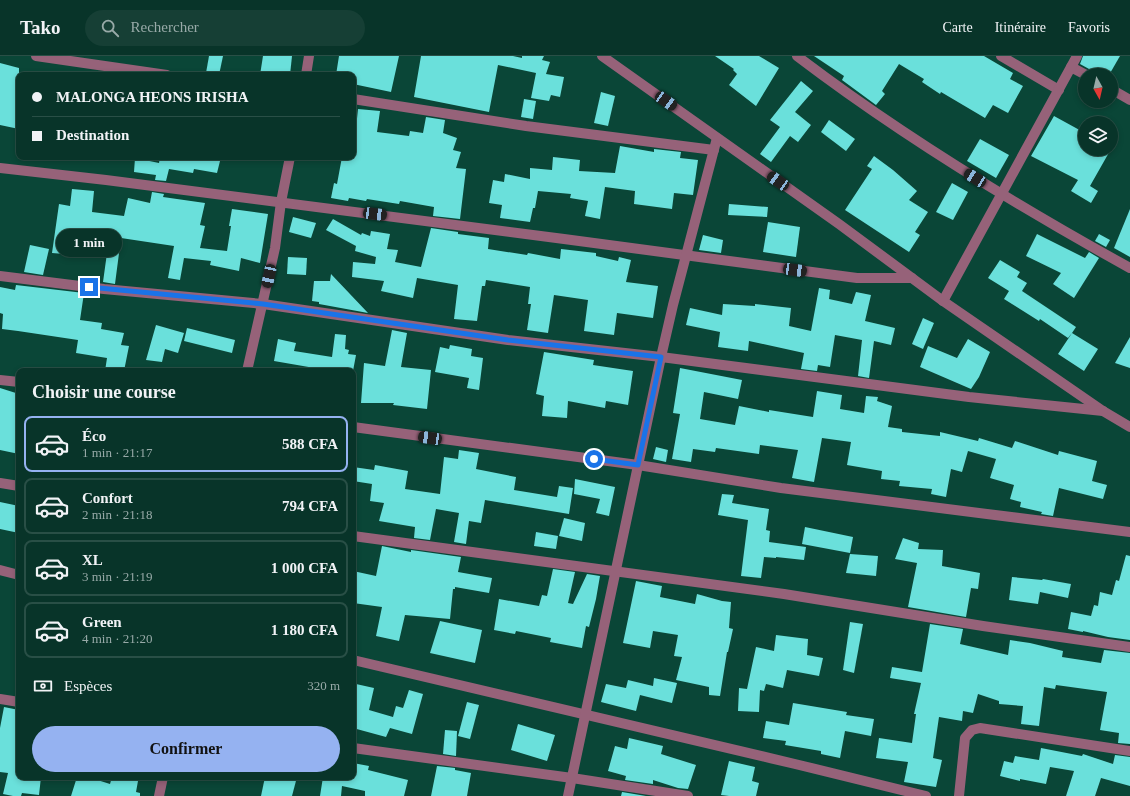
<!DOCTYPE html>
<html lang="fr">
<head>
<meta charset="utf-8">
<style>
	:root { --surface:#083429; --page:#163f35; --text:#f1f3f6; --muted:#98aaa8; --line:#294f46; --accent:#95b2f1 }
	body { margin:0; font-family:Georgia,serif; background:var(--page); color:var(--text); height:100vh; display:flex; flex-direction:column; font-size:15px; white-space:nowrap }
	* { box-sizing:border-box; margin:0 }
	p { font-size:13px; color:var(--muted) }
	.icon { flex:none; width:22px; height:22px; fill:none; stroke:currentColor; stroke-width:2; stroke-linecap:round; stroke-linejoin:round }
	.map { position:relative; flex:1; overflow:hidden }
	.side { position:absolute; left:16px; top:312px; width:340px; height:412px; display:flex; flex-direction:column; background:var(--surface); border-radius:8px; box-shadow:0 2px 6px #0003,0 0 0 1px var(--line) }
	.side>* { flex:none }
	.guide { position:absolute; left:16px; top:16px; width:340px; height:88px; border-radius:8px; box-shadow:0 2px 6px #0003,0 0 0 1px var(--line); display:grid; align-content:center; height:88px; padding:0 16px; background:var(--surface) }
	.needle { width:26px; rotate:172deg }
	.tools { position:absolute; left:1078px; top:12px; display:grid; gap:8px }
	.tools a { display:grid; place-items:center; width:40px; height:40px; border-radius:50%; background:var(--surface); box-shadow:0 2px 6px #0003,0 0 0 1px var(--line); font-size:20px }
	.end { position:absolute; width:18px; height:18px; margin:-9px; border:5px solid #1a73e8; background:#fff; box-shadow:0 0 0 2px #fff }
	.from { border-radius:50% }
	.bubble { position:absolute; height:28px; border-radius:14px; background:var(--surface); box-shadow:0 2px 6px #0003,0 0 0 1px var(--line); font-size:13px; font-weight:700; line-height:28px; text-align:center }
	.car { position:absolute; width:12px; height:24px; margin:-12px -6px; border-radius:5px; box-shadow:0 0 3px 1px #0007; background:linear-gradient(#222 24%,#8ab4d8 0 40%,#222 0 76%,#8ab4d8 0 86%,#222 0) }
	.guide b { display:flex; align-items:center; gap:14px; height:38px; font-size:15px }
	.guide b+b { border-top:1px solid var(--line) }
	.guide i { width:10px; height:10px; background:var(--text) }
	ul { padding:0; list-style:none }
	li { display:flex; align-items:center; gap:12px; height:56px; margin:0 8px 6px; padding:0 8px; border:2px solid var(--line); border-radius:8px }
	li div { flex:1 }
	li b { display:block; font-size:15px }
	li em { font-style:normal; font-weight:700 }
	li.active { border-color:var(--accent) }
	li>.icon { width:36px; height:36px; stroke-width:1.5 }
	h2 { padding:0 16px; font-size:18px; line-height:48px }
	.pay { display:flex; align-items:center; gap:10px; height:44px; padding:0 16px; font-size:15px }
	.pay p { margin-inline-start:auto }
	.primary-button { display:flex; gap:8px; margin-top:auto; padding:8px 16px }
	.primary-button a { flex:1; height:46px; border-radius:24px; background:var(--accent); color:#111; font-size:16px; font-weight:700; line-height:46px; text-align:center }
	header { display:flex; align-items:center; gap:24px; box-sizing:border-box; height:56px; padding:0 20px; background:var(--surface); border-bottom:1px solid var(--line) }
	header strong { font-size:19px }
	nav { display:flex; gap:22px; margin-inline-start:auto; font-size:14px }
	.search { width:280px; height:36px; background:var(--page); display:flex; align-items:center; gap:10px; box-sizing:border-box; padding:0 14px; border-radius:22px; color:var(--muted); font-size:15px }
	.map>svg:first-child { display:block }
	.building { fill:#6ae0db }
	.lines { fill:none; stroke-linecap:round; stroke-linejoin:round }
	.minor { stroke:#966279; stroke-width:10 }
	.route { stroke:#1a73e8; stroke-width:5 }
</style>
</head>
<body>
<header>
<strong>Tako</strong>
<div class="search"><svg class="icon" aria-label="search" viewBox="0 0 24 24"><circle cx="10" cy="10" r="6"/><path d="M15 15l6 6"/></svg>Rechercher</div>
<nav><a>Carte</a><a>Itinéraire</a><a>Favoris</a></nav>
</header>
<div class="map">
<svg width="1130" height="740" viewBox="0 0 1130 740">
	<rect width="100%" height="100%" fill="#0a4637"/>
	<g class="building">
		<polygon points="209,0 223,0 219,19 206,17"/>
		<polygon points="263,0 292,0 290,19 260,19"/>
		<polygon points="339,0 399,0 391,36 353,28 353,19 336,19"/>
		<polygon points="421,0 513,0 522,2 522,0 544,0 542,4 550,6 546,18 564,21 560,41 551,39 549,45 531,42 536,17 498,9 489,56 414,41"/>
		<polygon points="715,0 759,0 779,12 756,50 729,29 737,18 733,14 734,13"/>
		<polygon points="814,0 984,0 1013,17 1010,23 1023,30 1008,57 993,49 985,62 941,36 940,38 922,26 924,23 899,8 882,35 885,38 876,49 842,24 844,20"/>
		<polygon points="1083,0 1120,0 1109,19 1100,19 1080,8"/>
		<polygon points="0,7 19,12 19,73 0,69"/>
		<polygon points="801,25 813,35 795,56 811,69 798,86 790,80 771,106 760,98 780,71 770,64"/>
		<polygon points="601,36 615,40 608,70 594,67"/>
		<polygon points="524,43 536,45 533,63 521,61"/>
		<polygon points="358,53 380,55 377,76 409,80 410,75 423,77 426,61 445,64 443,77 457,82 453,94 461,96 456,112 466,113 460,163 433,160 434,151 400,145 399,148 367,143 366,145 349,142 348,145 331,142 334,127 337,128 342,101 352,103 353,101"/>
		<polygon points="1054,60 1085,77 1085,93 1111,93 1090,130 1098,135 1091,147 1071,135 1078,124 1031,100"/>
		<polygon points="829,64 855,83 846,95 821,76"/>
		<polygon points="980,83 1009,99 996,122 967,105"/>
		<polygon points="620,90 654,96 654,93 681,96 680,102 698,104 693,139 674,137 672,153 634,148 635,135 605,131 600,163 585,160 588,145 570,142 571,138 538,135 535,152 533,152 530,166 500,162 502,149 489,147 493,124 504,126 505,118 530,123 530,112 552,114 553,101 580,104 579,115 615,117"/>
		<polygon points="874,100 893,114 917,135 909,144 928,156 915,176 920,179 909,196 845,154 872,113 867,110"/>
		<polygon points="160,101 221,101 217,117 194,113 193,117 169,113 166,125 155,124 156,119 134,116 135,102 159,107"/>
		<polygon points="952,127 968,136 953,164 936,156"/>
		<polygon points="72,133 94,135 92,156 124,160 128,142 150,147 152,136 164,138 163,141 205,147 200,169 205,170 200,192 227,195 231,170 229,170 232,153 268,158 260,207 241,202 239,215 210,209 211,205 184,202 180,224 168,222 174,190 121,182 115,228 103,226 107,197 84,193 83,197 65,194 64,198 52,197 59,148 70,150"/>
		<polygon points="729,148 768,151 767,161 728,159"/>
		<polygon points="1130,153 1130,201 1114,192"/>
		<polygon points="293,161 316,167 311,182 289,176"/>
		<polygon points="333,163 361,179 362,177 370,180 371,175 390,178 387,193 398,194 395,206 421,211 431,172 458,176 458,178 489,182 488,193 527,199 528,197 560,203 561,193 596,197 596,200 618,205 619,201 631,204 626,226 658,230 653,262 617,257 614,279 584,275 588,244 554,239 548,277 527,274 531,248 528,248 530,231 486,224 485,230 482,230 477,265 454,263 458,229 417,222 413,242 381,235 384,225 352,221 353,206 375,208 376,201 355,195 356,190 326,174"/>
		<polygon points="768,166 800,171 796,201 763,196"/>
		<polygon points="1037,178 1085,202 1089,196 1099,202 1074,242 1053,228 1061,217 1026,200"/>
		<polygon points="1099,178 1110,184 1106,191 1095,185"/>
		<polygon points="703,179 723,184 721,197 699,194"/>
		<polygon points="30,189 49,193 43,219 24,216"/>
		<polygon points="288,201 307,202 306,219 287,218"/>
		<polygon points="1000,204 1020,216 1017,221 1027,227 1022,235 1076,271 1072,277 1098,293 1084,315 1058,298 1072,277 1068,282 1040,263 1039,265 1004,243 1009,235 988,222"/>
		<polygon points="331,218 368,257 319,248 319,246 312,245 314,225 330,225"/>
		<polygon points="16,229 84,237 80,264 102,267 101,273 124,277 121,289 129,290 124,315 105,315 107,302 76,297 78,284 18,275 2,273 3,258 0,257 0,231 15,234"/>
		<polygon points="819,232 830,234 829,243 852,248 856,236 871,239 865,265 895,272 891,289 874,285 869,322 858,320 862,284 835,279 830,311 818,309 817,315 801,313 804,297 749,285 748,295 718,291 720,276 686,269 690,252 722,259 723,248 755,250 755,248 791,252 789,270 811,275"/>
		<polygon points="923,262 934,267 923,293 912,288"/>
		<polygon points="156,269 184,277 178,297 165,293 162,306 146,304"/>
		<polygon points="187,272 235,284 232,297 184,285"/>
		<polygon points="392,274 407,277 401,311 431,314 427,353 393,349 394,347 361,347 364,307 385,310"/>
		<polygon points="335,278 346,279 345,293 349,294 348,298 356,299 353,315 327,313 326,314 274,305 278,283 296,287 294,295 332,301"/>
		<polygon points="1130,281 1130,312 1115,307"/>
		<polygon points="968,283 990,296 979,321 971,333 920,311 928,290 957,302"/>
		<polygon points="450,289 472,293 471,300 483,302 479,334 467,332 469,322 435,316 440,291 449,293"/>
		<polygon points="544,296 594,304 593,309 633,315 628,349 606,345 605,352 568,345 567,362 542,360 544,340 536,338"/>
		<polygon points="680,312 742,324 738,343 704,336 700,363 735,369 739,350 769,356 769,354 813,361 817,335 842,339 840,353 864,357 866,340 878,341 877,345 892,350 888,371 902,373 902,376 940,380 940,376 978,385 979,382 1012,392 1015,385 1058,399 1059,395 1097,405 1092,425 1107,429 1103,443 1059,432 1053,460 1041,458 1042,456 1020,451 1021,446 1010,443 1014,429 990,422 996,403 968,395 962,416 951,413 946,441 931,438 932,433 899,430 900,425 881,423 882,415 847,409 851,386 822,382 814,426 792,422 798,394 760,389 759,398 716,392 715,396 693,393 691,406 672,403 680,358 673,357"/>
		<polygon points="0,332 19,338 19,398 0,394"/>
		<polygon points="656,391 668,394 666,406 653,403"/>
		<polygon points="459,394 479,397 476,413 516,421 514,434 557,441 559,430 573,432 569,458 485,444 481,467 469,465 466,488 454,486 459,457 436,453 430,484 414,482 415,471 379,465 384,447 370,445 372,428 353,425 353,411 374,414 375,409 408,415 405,433 440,438 444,401 458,403"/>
		<polygon points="575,423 615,431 609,460 596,457 600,443 574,438"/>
		<polygon points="722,438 734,439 732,447 769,453 766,474 770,475 769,486 806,491 804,504 776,501 776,502 764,501 761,522 741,520 748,464 718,459"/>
		<polygon points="0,446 19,450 19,477 0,473"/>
		<polygon points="564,462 585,467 582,485 559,480"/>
		<polygon points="805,471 853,481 850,497 802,488"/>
		<polygon points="536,476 558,480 556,493 534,490"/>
		<polygon points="903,482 919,487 918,493 943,494 942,510 980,517 978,533 971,532 966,561 908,551 917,507 895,503"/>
		<polygon points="382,490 411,496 411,494 461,501 458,516 492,522 489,537 455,531 455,533 453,533 450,563 405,559 399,585 376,580 382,551 353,547 353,515 376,520"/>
		<polygon points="850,498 878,500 876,520 846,517"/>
		<polygon points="1126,499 1130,500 1130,584 1108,581 1083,575 1083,576 1068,573 1071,556 1091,560 1094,549 1098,550 1100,536 1112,539 1116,524 1119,525"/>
		<polygon points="553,513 575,516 568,547 573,548 587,518 600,520 596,543 589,571 586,570 582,592 550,586 551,582 516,575 515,578 494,574 499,543 539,550 542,539 547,540"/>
		<polygon points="1012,521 1042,524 1043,523 1071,528 1068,542 1040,536 1038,548 1009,544"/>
		<polygon points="636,525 662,530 660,541 695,548 697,538 722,545 731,546 729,572 733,573 728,596 727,596 720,640 709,639 709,631 676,624 682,601 674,600 678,579 653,575 650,592 623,587"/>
		<polygon points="440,565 482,574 475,607 430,597"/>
		<polygon points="850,566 863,568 854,617 843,614"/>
		<polygon points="930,568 963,573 960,588 1008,599 1010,584 1030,587 1063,595 1062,601 1101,607 1104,594 1130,597 1130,688 1118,687 1119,677 1100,674 1107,636 1056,629 1055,633 1044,631 1039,670 1021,668 1023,650 999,648 999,645 978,638 973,657 963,655 962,665 939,661 933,702 942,704 936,731 904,726 908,706 876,702 879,682 912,687 916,658 914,658 921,627 890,622 892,611 922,616"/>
		<polygon points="776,579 808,583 807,599 823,602 819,620 787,614 783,632 766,628 764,635 760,634 759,656 738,655 739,632 747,633 756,591 774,595"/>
		<polygon points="654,622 677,627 672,647 640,639 636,655 601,646 606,628 626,632 628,624 653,630"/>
		<polygon points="356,628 374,632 369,654 393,661 396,650 403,652 409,634 423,638 412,678 390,672 386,681 353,672 353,640"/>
		<polygon points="467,646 479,649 470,683 458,680"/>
		<polygon points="793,647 847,656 846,659 874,663 871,680 845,675 840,702 821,698 821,695 785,689 786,685 763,682 766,665 789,669"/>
		<polygon points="4,651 19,654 19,721 41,721 39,739 22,737 21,740 13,740 3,738 8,717 0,716 0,672"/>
		<polygon points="518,668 555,679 547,705 511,694"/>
		<polygon points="445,674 457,675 456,700 443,698"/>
		<polygon points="629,682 663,690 661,698 696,709 688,733 678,732 653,724 653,728 625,724 626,720 608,715 615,690 627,693"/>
		<polygon points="1041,692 1082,700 1083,698 1113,708 1115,699 1130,701 1130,730 1101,722 1095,740 1066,740 1074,715 1050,711 1046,728 1020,723 1020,725 1000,720 1004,705 1013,707 1015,700 1039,704"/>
		<polygon points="729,705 755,711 752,725 759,727 756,740 729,740 721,739"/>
		<polygon points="353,707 369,710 368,714 408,724 404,740 365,740 365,735 342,730 341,740 320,740 323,721 353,721"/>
		<polygon points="437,710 455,712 455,714 471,717 467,740 431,740"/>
		<polygon points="77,721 88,721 110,728 112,721 138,725 136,736 140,737 140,740 71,740"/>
		<polygon points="265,721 297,721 292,740 261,740"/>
		<polygon points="622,736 646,740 621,740"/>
	</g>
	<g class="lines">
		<g class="minor">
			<polyline points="36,0 167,19"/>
			<polyline points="602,0 839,168 943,245 1103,355 1130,371"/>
			<path d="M797,0c105,80 217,148 333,212"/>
			<polyline points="1001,0 1059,34"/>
			<polyline points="1071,11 1086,19"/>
			<polyline points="306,19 309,0"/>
			<polyline points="1111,33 1130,44"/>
			<polyline points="353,43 526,70 714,94"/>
			<polyline points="0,112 106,124 564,183 857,222 912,222"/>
			<polyline points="0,220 104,233 263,248 508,284 661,301 969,341 1103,355"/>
			<polyline points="943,245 1077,0"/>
			<polyline points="247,315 275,192 281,146 290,101"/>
			<polyline points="0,324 19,326"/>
			<polyline points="353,371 638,409 781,432 1130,476"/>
			<polyline points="0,427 19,430"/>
			<polyline points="353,480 784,538 983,570 1130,591"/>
			<polyline points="0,514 19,519"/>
			<polyline points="353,604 795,708 926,740"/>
			<polyline points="0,643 19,646"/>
			<polyline points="353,692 572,722 688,740"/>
			<polyline points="159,740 163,721"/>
			<polyline points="568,740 661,301 673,249 717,82"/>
			<polyline points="959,740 965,682 972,674 980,672 1130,695"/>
		</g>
	</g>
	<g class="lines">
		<polyline class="route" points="89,231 263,248 508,284 661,301 638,409 594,403"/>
	</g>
</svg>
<div class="tools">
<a><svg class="needle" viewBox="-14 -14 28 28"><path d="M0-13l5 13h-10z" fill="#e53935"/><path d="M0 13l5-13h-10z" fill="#98aaa8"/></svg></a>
<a><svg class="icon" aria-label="layers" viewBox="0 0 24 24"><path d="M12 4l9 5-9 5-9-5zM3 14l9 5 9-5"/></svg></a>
</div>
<i class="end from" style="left:594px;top:403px"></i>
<i class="end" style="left:89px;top:231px"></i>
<div class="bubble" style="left:56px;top:173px;width:66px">1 min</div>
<i class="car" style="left:666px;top:45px;rotate:125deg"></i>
<i class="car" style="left:975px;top:122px;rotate:302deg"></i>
<i class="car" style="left:778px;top:125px;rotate:305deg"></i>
<i class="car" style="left:375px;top:158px;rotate:97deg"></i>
<i class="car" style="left:795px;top:214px;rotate:98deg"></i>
<i class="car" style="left:269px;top:220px;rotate:192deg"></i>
<i class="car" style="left:430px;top:382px;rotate:278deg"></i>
<div class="guide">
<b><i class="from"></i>MALONGA HEONS IRISHA</b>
<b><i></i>Destination</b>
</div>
<section class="side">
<h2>Choisir une course</h2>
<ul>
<li class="active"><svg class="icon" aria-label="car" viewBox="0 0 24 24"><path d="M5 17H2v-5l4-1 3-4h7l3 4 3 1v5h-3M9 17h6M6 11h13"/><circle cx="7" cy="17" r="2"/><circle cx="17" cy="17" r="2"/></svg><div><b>Éco</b><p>1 min · 21:17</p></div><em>588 CFA</em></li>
<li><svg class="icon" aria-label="car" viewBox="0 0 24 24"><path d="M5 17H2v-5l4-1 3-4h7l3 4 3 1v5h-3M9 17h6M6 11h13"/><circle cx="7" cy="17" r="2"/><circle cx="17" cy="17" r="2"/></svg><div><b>Confort</b><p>2 min · 21:18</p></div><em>794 CFA</em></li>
<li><svg class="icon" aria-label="car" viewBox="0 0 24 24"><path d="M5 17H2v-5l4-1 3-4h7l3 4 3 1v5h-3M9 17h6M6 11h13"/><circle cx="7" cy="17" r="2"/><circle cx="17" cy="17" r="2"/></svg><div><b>XL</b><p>3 min · 21:19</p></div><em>1 000 CFA</em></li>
<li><svg class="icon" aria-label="car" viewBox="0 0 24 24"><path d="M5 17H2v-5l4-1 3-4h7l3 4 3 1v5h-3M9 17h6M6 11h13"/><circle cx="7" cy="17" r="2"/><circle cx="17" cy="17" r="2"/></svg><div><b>Green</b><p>4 min · 21:20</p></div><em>1 180 CFA</em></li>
</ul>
<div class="pay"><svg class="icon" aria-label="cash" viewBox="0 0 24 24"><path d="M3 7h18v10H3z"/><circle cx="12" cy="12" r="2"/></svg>Espèces<p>320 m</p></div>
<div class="primary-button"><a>Confirmer</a></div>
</section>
</div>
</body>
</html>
